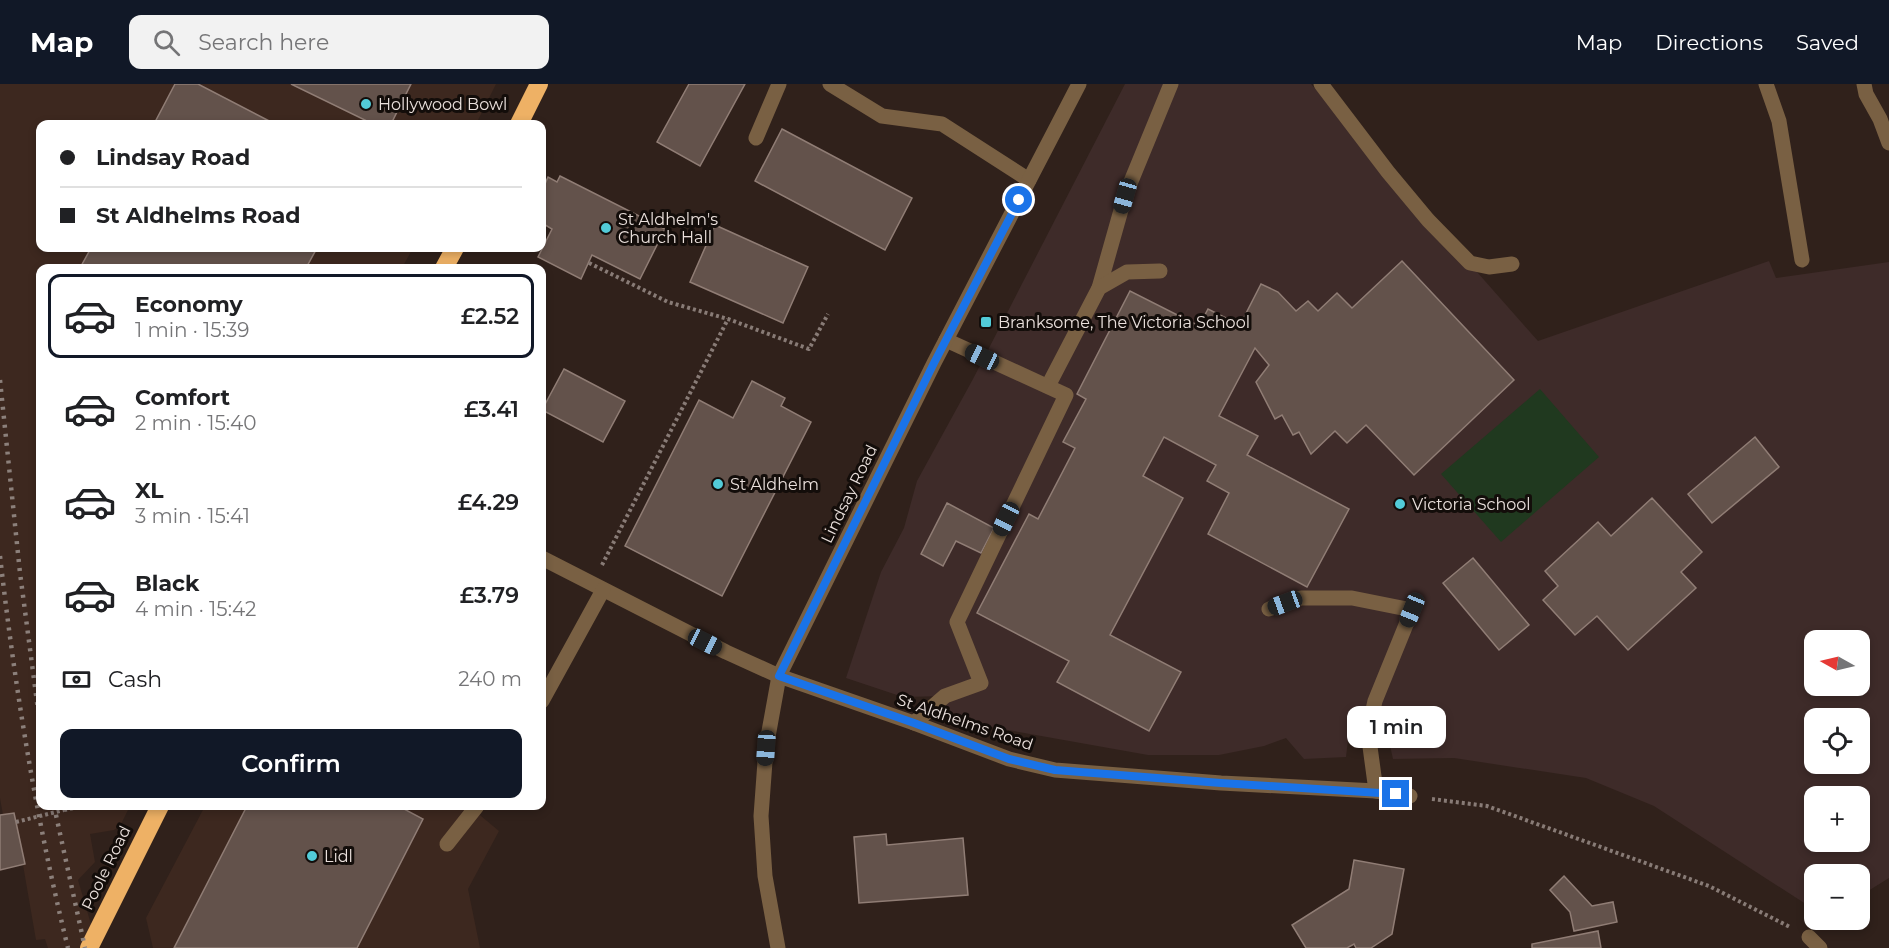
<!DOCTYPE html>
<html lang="en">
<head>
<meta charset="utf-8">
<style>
	:root { --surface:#fff; --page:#f2f2f2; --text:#202124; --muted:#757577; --line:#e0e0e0; --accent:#111827 }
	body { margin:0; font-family:Montserrat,sans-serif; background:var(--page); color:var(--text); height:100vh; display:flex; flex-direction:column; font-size:22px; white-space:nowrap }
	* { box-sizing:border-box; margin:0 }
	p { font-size:20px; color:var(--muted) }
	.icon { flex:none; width:33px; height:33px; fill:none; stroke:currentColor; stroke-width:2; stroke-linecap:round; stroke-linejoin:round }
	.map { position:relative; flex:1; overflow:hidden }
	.sheet { position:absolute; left:36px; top:180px; width:510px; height:546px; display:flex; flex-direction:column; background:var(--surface); border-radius:12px; box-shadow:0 3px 9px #0003 }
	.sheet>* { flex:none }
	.guide { position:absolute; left:36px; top:36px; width:510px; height:132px; border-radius:12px; box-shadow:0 3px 9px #0003; display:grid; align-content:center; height:132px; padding:0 24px; background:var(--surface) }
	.needle { width:39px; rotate:278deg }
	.tools { position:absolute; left:1804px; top:546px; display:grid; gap:12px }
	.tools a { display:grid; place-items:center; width:66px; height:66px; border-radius:12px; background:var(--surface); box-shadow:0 3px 9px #0003; font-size:30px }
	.end { position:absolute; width:27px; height:27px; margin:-14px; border:8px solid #1a73e8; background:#fff; box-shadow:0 0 0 3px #fff }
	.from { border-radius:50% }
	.bubble { position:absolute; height:42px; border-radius:12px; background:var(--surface); box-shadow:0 3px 9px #0003; font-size:20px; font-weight:600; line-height:42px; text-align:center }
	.car { position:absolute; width:18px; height:36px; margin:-18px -9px; border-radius:8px; box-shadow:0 0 4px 2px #0007; background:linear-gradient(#222 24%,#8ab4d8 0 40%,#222 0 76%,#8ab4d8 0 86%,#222 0) }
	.guide b { display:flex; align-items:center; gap:21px; height:57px; font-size:22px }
	.guide b+b { border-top:2px solid var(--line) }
	.guide i { width:15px; height:15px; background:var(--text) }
	ul { padding:10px 0 0; list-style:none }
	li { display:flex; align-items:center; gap:18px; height:84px; margin:0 12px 9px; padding:0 12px; border:3px solid transparent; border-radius:12px }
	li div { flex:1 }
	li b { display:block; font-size:22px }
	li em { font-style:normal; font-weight:600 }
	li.on { border-color:var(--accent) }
	li>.icon { width:54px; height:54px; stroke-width:1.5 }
	.pay { display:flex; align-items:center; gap:15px; height:66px; padding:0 24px; font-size:22px }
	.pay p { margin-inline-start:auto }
	.action { display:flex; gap:12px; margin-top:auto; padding:12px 24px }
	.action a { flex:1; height:69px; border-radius:12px; background:var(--accent); color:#fff; font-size:24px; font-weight:600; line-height:69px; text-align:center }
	header { display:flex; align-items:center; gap:36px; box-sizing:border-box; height:84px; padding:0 30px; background:var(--accent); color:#fff }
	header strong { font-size:28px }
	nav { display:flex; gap:33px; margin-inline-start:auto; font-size:21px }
	.search { width:420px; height:54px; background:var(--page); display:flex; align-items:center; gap:15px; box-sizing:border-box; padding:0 21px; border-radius:12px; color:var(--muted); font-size:22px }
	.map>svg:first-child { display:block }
	.built { fill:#3d281f }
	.education { fill:#3e2b29; fill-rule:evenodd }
	.green { fill:#20391f }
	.building { fill:#63524b; stroke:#907d75; stroke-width:1.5 }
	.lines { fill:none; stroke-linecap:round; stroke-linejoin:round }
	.path { stroke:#887b76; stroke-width:4; stroke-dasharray:3 3; stroke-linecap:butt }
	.minor { stroke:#796043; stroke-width:15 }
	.highway { stroke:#eeb165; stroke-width:18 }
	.rail { stroke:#8c807b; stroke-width:4.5; stroke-dasharray:3 6; stroke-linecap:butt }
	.path-bridge { stroke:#887b76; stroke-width:4; stroke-dasharray:3 3; stroke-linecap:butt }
	.route { stroke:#1a73e8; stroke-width:8 }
	.poi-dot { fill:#52cbd8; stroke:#130d0a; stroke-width:2 }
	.labels { text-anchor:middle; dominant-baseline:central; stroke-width:6; stroke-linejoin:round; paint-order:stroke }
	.poi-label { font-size:16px; fill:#eae0dc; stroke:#130d0a; text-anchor:start }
	.street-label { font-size:16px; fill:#eae0dc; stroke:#130d0a }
</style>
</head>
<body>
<header>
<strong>Map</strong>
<div class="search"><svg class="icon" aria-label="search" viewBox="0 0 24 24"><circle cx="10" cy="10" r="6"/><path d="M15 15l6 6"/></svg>Search here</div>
<nav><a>Map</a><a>Directions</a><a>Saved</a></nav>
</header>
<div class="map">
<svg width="1889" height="864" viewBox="0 0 1889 864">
	<rect width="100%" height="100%" fill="#30211b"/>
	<g class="built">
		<polygon points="0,0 496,0 476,40 40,40 40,164 413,164 402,184 40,184 40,722 130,722 120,742 114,746 90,750 95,778 78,796 98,864 48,864 45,855 36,856 14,729 3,731 0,714"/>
		<polygon points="205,722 469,722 499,747 468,805 480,864 153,864 146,834"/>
	</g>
	<path class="education" d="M1125,0h186l227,257 231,-80 7,17 113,-16v616l-29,18v-22h-45v36l-161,-104 -68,-28 -132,-20 -61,1 -6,-27 -38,-1 -3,26 -42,2 -18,-21 -22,8 -45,9h-71l-202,-36 -1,-23 -42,1 -57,-19 35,-106 23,-44 13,-47 56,-102zM1815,556h45v46h-45zM1815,634h45v46h-45zM1815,712h45v46h-45z"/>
	<polygon class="green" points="1540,305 1599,373 1501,458 1441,390"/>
	<g class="building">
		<polygon points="175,0 198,0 275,40 154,40"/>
		<polygon points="291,0 411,0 391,40 373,40"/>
		<polygon points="689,0 745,0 700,82 657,58"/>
		<polygon points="782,45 912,114 885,166 755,97"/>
		<polygon points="560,92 665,145 640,195 592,171 581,195 538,173 552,145 542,139 542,107 548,93 557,98"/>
		<polygon points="715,141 808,183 783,239 690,198"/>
		<polygon points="91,164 317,164 306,184 80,184"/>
		<polygon points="1402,177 1514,296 1414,391 1366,341 1347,359 1335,347 1311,370 1299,348 1293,351 1282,331 1275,335 1256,298 1269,281 1255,264 1219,332 1258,352 1247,371 1349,425 1307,503 1208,450 1229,409 1207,397 1216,381 1164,353 1143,392 1183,414 1110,551 1181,588 1149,647 1057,598 1069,577 977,529 1029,430 1038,435 1075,364 1063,358 1086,315 1077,310 1130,207 1199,242 1208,225 1240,241 1261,200 1278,208 1296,227 1308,217 1318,227 1337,209 1352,224"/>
		<polygon points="564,285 625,317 603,358 542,326"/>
		<polygon points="752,297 785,314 781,322 811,338 722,512 625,462 699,316 733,334"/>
		<polygon points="1755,353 1779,383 1712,439 1688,410"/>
		<polygon points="1652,414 1702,468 1681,488 1696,504 1628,566 1597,532 1575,551 1543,516 1558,502 1545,487 1598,438 1611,452"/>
		<polygon points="947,419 994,444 981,469 956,457 943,482 921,470"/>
		<polygon points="1473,474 1529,541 1499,566 1443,499"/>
		<polygon points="247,722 403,722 402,724 423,735 357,864 174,864"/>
		<polygon points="14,729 25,780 0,786 0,731"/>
		<polygon points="886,750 887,761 963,754 968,811 859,819 854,753"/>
		<polygon points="1354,776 1404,785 1392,850 1371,864 1356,864 1354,860 1347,864 1306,864 1292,841 1349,805"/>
		<polygon points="1564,792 1592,822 1613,818 1617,838 1574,847 1570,828 1550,806"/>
		<polygon points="1598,847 1601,864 1532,864 1532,860"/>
	</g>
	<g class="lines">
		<g class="path">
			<polyline points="589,179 668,218 728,235 809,265 828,230"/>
			<polyline points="602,481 728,235"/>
			<polyline points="1432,715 1487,722 1709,802 1790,843"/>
			<polyline points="64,726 85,722"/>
		</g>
		<g class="minor">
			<polyline points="830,0 882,32 942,40 1029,96"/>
			<polyline points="1321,0 1388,88 1428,136 1470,179 1489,183 1512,180"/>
			<polyline points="1766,0 1779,37 1802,176"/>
			<polyline points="1864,0 1866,10 1880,35 1889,59"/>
			<polyline points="756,54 779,0"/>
			<polyline points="1099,204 1125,112 1171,0"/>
			<polyline points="1048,302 1099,204 1127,188 1160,187"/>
			<polyline points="542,474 726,568 779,592 914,639 1009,675 1055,686 1221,699 1376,707 1410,712"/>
			<polyline points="1269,525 1301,514 1352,514 1412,526 1375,617 1368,648 1376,707"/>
			<polyline points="542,617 603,506"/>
			<polyline points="914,639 945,612 981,599 957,538 1066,311 946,256"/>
			<polyline points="447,760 477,722"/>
			<polyline points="1809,853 1820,864"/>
			<polyline points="778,864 765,792 761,732 766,664 779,592 934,279 1079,0"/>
		</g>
		<g class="highway">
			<polyline points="519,40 539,0"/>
			<polyline points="444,184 455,164"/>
			<polyline points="89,864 160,722"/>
		</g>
		<g class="rail">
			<polyline points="0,296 20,489 40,641"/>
			<path d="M0,472c15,132 36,263 68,392"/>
			<polyline points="54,722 85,864"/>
		</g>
		<polyline class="path-bridge" points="16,738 64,726"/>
	</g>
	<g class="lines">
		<polyline class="route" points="1019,116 934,279 779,592 914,639 1009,675 1055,686 1221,699 1396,710"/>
	</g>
	<g class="poi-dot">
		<circle cx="366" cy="20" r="6"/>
		<circle cx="606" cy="144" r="6"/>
		<rect x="980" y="232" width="12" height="12" rx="3"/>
		<circle cx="718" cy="400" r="6"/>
		<circle cx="1400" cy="420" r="6"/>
		<circle cx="312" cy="772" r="6"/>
	</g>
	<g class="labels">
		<g class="poi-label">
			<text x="378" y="20">Hollywood Bowl</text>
			<text x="618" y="135">St Aldhelm's<tspan x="618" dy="18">Church Hall</tspan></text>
			<text x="998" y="238">Branksome, The Victoria School</text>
			<text x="730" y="400">St Aldhelm</text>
			<text x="1412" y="420">Victoria School</text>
			<text x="324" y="772">Lidl</text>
		</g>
		<g class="street-label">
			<text transform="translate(849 410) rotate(-64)">Lindsay Road</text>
			<text transform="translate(965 638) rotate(19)">St Aldhelms Road</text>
			<text transform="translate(106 784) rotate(-64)">Poole Road</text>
		</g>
	</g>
</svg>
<div class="tools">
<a><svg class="needle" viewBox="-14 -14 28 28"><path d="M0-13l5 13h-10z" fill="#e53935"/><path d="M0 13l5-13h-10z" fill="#757577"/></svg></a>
<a><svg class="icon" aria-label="locate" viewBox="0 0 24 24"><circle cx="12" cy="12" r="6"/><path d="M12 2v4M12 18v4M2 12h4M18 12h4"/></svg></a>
<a>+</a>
<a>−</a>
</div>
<i class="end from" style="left:1019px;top:116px"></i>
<i class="end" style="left:1396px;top:710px"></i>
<div class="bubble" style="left:1347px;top:622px;width:99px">1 min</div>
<i class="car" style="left:1125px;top:112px;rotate:196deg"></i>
<i class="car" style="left:982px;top:273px;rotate:295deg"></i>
<i class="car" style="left:1006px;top:435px;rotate:206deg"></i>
<i class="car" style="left:1285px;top:519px;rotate:250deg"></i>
<i class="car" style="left:1412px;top:526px;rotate:202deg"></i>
<i class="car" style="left:705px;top:558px;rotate:117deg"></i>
<i class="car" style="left:766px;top:664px;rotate:184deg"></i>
<div class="guide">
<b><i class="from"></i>Lindsay Road</b>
<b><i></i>St Aldhelms Road</b>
</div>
<section class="sheet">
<ul>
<li class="on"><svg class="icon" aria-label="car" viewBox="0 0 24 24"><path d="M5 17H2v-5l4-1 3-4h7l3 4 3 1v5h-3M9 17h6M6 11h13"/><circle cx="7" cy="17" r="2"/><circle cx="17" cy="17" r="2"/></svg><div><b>Economy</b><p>1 min · 15:39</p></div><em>£2.52</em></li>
<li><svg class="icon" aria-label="car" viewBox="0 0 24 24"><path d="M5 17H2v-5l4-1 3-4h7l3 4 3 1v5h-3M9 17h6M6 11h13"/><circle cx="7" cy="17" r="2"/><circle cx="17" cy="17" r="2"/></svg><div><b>Comfort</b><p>2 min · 15:40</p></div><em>£3.41</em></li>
<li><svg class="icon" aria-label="car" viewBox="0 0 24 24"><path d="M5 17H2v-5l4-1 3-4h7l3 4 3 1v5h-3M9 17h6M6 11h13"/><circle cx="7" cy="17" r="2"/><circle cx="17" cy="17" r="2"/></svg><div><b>XL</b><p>3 min · 15:41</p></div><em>£4.29</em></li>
<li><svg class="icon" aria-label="car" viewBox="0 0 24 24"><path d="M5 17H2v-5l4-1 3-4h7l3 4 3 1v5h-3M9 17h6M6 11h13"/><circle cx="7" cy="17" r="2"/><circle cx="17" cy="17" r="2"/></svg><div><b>Black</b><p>4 min · 15:42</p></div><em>£3.79</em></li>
</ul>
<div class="pay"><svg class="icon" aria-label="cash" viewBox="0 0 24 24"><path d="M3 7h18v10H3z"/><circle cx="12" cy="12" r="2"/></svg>Cash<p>240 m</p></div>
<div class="action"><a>Confirm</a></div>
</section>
</div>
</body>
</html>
